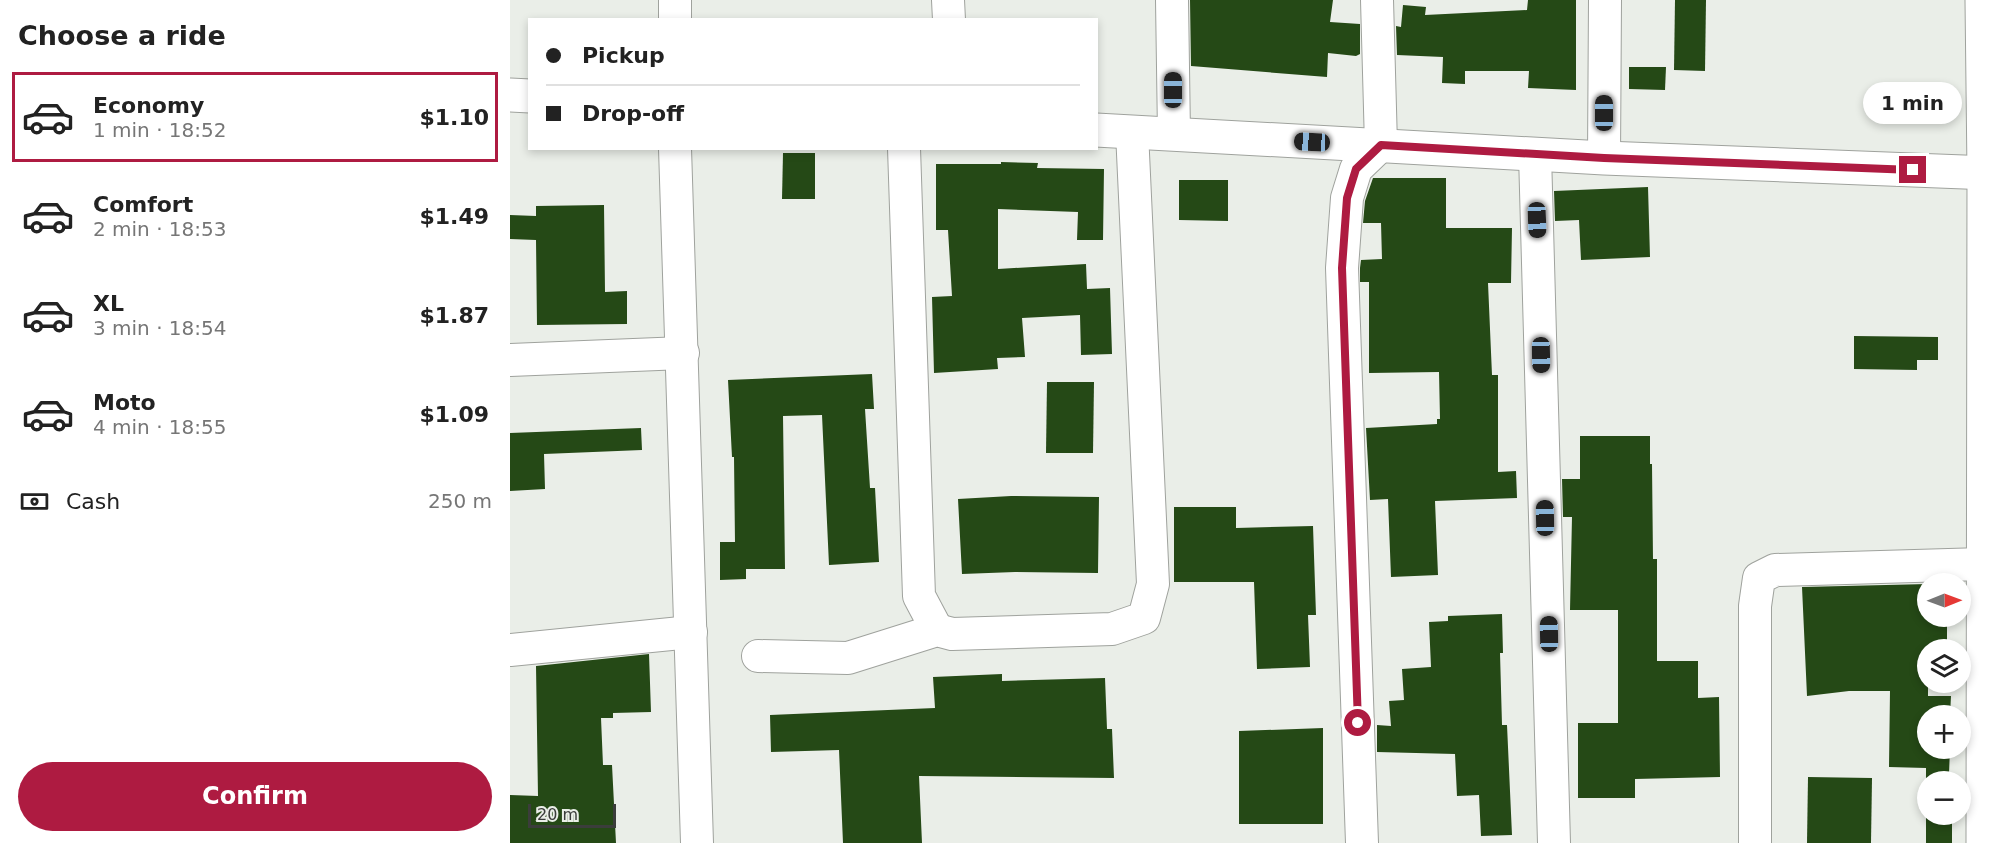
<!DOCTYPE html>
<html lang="en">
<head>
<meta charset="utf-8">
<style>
	:root { --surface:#fff; --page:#f6f6f6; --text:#222; --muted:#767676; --line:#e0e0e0; --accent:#ae1b41 }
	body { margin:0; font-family:"DejaVu Sans",sans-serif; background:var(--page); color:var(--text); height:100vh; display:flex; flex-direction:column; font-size:22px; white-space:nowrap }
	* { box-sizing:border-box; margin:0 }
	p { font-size:20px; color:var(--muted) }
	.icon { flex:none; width:33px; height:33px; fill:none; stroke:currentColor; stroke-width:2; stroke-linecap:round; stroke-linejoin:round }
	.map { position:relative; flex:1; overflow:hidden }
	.side { display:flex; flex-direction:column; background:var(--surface); width:510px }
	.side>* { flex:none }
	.banner { position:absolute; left:18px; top:18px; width:570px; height:132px; border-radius:0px; box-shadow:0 3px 9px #0003; display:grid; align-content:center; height:132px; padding:0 18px; background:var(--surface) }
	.needle { width:39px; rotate:89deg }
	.tools { position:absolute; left:1407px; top:573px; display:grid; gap:12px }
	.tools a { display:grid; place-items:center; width:54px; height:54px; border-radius:50%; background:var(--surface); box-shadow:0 3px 9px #0003; font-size:30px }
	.scale { position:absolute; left:18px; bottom:15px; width:88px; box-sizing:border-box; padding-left:6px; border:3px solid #3b3d3b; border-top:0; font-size:16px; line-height:21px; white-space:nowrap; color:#3b3d3b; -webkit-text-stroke:4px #eaeee8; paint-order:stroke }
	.end { position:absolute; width:27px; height:27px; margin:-14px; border:8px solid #ae1b41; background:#fff; box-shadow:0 0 0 3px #fff }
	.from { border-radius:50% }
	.bubble { position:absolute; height:42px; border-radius:21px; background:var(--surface); box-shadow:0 3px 9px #0003; font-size:20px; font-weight:700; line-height:42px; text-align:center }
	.car { position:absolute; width:18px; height:36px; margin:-18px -9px; border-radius:8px; box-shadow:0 0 4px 2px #0007; background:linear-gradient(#222 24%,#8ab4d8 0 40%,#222 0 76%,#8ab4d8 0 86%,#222 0) }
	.banner b { display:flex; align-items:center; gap:21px; height:57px; font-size:22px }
	.banner b+b { border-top:2px solid var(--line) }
	.banner i { width:15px; height:15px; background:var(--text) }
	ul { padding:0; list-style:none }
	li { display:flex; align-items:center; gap:18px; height:90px; margin:0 12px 9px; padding:0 6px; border:3px solid transparent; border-radius:0px }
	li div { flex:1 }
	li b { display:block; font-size:22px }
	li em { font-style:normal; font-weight:700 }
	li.selected { border-color:var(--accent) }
	li>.icon { width:54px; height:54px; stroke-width:1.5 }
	h2 { padding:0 18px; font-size:27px; line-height:72px }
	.pay { display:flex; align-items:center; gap:15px; height:66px; padding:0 18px; font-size:22px }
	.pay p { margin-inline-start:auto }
	.button { display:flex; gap:12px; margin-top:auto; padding:12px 18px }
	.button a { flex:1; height:69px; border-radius:36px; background:var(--accent); color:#fff; font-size:24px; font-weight:700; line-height:69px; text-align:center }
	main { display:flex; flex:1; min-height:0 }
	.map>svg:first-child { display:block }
	.building { fill:#254916 }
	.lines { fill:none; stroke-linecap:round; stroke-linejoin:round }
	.street-casing { stroke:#9fa29d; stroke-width:34 }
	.secondary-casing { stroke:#9fa29d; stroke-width:35 }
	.street { stroke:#fff; stroke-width:32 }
	.secondary { stroke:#fff; stroke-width:33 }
	.route { stroke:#ae1b41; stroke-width:8 }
</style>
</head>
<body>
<main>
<section class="side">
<h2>Choose a ride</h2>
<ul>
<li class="selected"><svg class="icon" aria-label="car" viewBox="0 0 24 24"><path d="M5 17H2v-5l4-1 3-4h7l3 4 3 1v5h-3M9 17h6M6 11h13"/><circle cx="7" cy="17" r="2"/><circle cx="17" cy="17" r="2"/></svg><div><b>Economy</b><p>1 min · 18:52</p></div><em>$1.10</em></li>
<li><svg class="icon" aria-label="car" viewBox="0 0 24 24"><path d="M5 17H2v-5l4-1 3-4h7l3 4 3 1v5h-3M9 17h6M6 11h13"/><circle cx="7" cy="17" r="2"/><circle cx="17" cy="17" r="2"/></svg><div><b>Comfort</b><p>2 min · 18:53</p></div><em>$1.49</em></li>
<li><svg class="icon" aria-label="car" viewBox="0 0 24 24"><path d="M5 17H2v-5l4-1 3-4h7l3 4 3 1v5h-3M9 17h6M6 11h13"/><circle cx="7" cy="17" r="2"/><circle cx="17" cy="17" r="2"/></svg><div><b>XL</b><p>3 min · 18:54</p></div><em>$1.87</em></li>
<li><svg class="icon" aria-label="car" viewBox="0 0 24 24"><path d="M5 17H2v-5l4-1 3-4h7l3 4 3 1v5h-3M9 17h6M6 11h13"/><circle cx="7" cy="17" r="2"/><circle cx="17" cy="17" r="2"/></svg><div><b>Moto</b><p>4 min · 18:55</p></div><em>$1.09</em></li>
</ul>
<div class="pay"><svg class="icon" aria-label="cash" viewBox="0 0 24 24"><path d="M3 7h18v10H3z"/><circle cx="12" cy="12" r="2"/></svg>Cash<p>250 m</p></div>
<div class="button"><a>Confirm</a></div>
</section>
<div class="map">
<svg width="1480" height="843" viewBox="0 0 1480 843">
	<rect width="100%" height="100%" fill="#eaeee8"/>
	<g class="building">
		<polygon points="680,0 823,0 820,22 850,24 850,54 846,56 818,53 817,77 681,66"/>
		<polygon points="1018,0 1066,0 1066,90 1018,88 1019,71 955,71 955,84 932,83 933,57 887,55 886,26 891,27 893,5 916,7 915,15 1017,10"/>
		<polygon points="1165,0 1196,0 1195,71 1164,70"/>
		<polygon points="1119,67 1156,67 1155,90 1119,89"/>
		<polygon points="273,153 305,153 305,199 272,199"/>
		<polygon points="491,162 528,163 527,168 594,169 593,240 567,240 568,212 488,209 488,269 576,264 577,289 600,288 602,354 571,355 570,315 512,318 515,357 487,358 488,369 424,373 422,297 442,296 438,230 426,230 426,164 491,164"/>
		<polygon points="863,178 936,178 936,228 1002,228 1001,283 978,283 982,375 988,375 988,472 1006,471 1007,498 925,501 928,575 881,577 878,499 860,500 856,428 927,424 927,419 930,419 929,372 859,373 859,282 850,282 850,268 851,260 872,259 871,223 853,223 855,201"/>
		<polygon points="669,180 718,180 718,221 669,220"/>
		<polygon points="1138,187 1140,257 1071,260 1069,220 1045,221 1044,191"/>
		<polygon points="94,205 95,292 117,291 117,324 27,325 26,240 0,239 0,215 26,216 26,206"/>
		<polygon points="1344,336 1428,337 1428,360 1407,360 1407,370 1344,369"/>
		<polygon points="362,374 364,409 355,409 360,488 365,488 369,562 319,565 312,415 273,416 275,569 236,569 236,579 210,580 210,542 225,542 224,457 222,457 218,380"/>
		<polygon points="537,382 584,382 583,453 536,453"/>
		<polygon points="131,428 132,450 34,454 35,489 0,491 0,433"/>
		<polygon points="1070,436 1140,436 1140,464 1142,464 1143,559 1147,559 1147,661 1188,661 1188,698 1209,697 1210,777 1125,779 1125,798 1068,798 1068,723 1108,723 1108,610 1060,610 1062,517 1053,517 1052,479 1070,479"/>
		<polygon points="501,496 589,497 588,573 505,572 452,574 448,499"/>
		<polygon points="664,507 726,507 726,528 803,526 806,615 798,615 800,667 747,669 744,582 664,582"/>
		<polygon points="1418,584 1418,616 1437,616 1437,650 1418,650 1418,696 1441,696 1440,716 1418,716 1418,748 1440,748 1439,774 1442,774 1442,782 1418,782 1418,814 1442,814 1442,843 1416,843 1416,768 1379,767 1380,691 1339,691 1297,696 1292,587"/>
		<polygon points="992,614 993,653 990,653 992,725 997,725 1002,835 971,836 969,795 947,796 945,754 867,752 867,725 881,726 879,701 894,700 892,669 921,667 919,622 938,621 938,616"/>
		<polygon points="139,654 141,712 103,713 103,718 91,718 93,765 102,765 106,843 0,843 0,795 28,796 26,666"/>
		<polygon points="492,674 492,681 595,678 597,729 602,729 604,778 409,776 412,843 333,843 329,750 261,752 260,715 425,708 423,677"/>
		<polygon points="813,728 813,824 729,824 729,731"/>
		<polygon points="1298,777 1362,778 1361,843 1297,843"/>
	</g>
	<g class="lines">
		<defs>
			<g id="street">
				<polyline points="438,0 439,20"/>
				<polyline points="662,0 664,134"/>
				<polyline points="165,20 165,0"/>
				<polyline points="165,148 187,843"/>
				<polyline points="394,148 409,596 427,630"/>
				<polyline points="1025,154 1044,843"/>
				<polyline points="1094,158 1095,0"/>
				<polyline points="0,360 173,353"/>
				<polyline points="0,650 181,632"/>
				<polyline points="248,656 338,658 427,630 442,634 602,629 634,618 643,584 622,132"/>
				<polyline points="852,843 832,268 837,198 846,169 871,145 867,0"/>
				<polyline points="1245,843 1245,606 1249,578 1265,570 1473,564"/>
			</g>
			<g id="secondary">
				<polyline points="1472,0 1474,173 1473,843"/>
				<polyline points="0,95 20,96"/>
				<polyline points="586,130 1094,158 1480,173"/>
			</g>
		</defs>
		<use href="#street" class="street-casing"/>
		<use href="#secondary" class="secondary-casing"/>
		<use href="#street" class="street"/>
		<use href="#secondary" class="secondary"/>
	</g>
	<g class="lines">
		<polyline class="route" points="848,723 832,268 837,198 846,169 871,145 1094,158 1403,170"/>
	</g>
</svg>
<div class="tools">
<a><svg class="needle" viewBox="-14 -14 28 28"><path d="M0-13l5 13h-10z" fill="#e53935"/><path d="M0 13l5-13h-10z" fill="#767676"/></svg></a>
<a><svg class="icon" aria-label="layers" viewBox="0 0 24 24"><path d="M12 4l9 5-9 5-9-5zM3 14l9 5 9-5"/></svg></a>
<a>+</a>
<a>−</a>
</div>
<div class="scale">20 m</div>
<i class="end from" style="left:848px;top:723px"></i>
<i class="end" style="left:1403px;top:170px"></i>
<div class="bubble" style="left:1353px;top:82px;width:99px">1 min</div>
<i class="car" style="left:663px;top:90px;rotate:0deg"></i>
<i class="car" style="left:1094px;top:113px;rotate:0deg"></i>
<i class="car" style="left:802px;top:142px;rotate:273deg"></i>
<i class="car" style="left:1027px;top:220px;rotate:178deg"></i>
<i class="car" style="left:1031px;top:355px;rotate:179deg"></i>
<i class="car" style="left:1035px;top:518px;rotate:359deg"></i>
<i class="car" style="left:1039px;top:634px;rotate:359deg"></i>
<div class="banner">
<b><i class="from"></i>Pickup</b>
<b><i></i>Drop-off</b>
</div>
</div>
</main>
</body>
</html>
